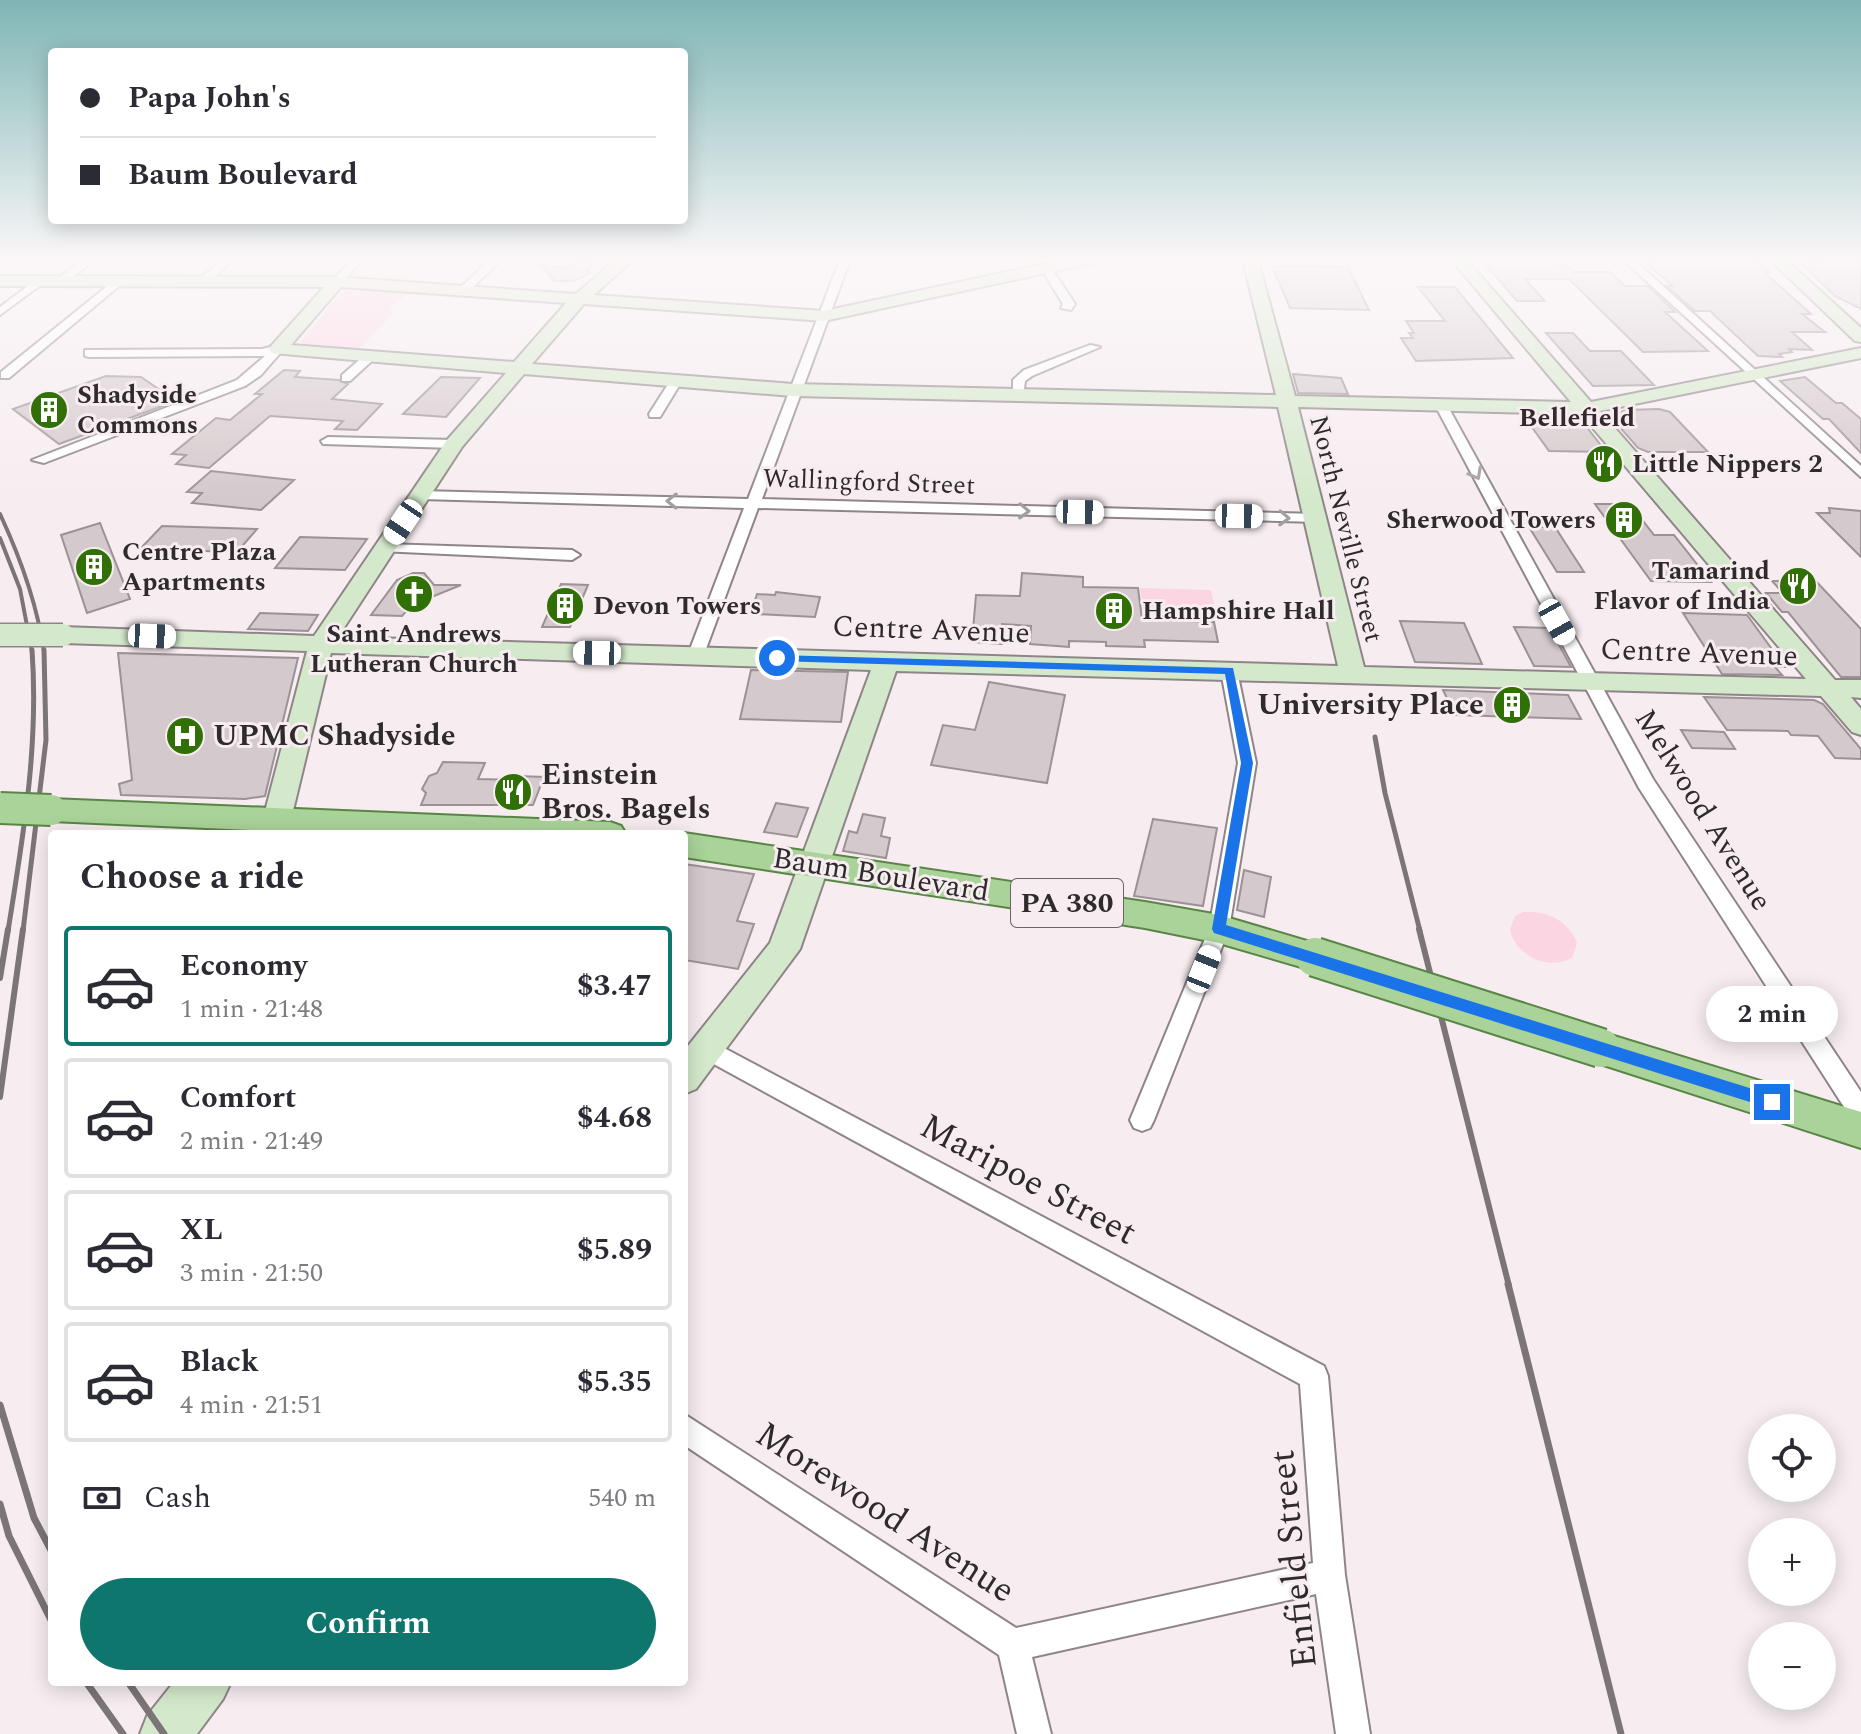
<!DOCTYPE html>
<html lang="en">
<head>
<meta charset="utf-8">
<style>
	:root { --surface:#fff; --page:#f7f7f7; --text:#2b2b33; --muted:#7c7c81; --line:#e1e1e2; --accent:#0f766e }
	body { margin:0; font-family:Spectral,serif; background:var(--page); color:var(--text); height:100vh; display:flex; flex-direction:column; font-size:30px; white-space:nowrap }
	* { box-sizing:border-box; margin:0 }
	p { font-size:26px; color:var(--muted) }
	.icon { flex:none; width:44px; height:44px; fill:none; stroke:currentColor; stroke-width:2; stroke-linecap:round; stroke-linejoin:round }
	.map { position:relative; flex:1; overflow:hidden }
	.panel { position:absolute; left:48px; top:830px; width:640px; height:856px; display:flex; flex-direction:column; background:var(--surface); border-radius:8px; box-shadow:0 4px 20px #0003 }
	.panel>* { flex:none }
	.hud { position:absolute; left:48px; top:48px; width:640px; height:176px; border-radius:8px; box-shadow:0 4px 20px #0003; display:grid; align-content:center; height:176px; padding:0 32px; background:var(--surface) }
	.tools { position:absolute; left:1748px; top:1414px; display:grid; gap:16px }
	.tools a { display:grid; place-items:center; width:88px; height:88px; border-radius:50%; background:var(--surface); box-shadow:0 4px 20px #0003; font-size:40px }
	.end { position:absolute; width:36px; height:36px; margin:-18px; border:10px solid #1a73e8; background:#fff; box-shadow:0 0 0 4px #fff }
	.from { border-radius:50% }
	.bubble { position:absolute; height:56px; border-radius:28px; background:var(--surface); box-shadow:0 4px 20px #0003; font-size:26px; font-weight:700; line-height:56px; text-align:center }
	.car { position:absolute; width:24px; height:48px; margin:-24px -12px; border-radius:10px; box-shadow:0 0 6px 2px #0007; background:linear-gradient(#fff 24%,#345 0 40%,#fff 0 76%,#345 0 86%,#fff 0) }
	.hud b { display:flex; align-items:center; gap:28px; height:76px; font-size:30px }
	.hud b+b { border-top:2px solid var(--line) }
	.hud i { width:20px; height:20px; background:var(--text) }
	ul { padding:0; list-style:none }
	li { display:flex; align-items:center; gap:24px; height:120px; margin:0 16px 12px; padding:0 16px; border:4px solid var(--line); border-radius:8px }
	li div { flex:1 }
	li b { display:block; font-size:30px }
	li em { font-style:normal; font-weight:700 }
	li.current { border-color:var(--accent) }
	li>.icon { width:72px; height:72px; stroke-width:1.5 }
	h2 { padding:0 32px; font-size:36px; line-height:96px }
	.pay { display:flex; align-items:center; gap:20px; height:88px; padding:0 32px; font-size:30px }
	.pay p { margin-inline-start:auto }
	.primary-button { display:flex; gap:16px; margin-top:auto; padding:16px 32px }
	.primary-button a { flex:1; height:92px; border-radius:48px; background:var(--accent); color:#fff; font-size:32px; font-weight:700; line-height:92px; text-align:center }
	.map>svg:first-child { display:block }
	.green { fill:#fbd5e2 }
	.building { fill:#d4c9cc; stroke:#9c9295; stroke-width:2 }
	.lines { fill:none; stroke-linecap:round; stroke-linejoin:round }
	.street-casing { stroke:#8f8589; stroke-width:4 }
	.secondary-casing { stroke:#8f8589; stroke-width:4 }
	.primary-casing { stroke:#598546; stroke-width:4 }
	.street { fill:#fff; fill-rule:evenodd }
	.secondary { fill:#d4e9cb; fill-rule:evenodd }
	.primary { fill:#a9d398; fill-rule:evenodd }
	.rail-far3 { stroke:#7b7577; stroke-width:4 }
	.rail-far2 { stroke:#7b7577; stroke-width:5 }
	.rail-far1 { stroke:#7b7577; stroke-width:6 }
	.rail { stroke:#7b7577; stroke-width:7 }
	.secondary-bridge-casing { stroke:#8f8589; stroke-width:25; stroke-linecap:butt }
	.primary-bridge-far1-casing { stroke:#598546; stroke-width:34; stroke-linecap:butt }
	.primary-bridge-casing { stroke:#598546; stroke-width:42; stroke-linecap:butt }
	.secondary-bridge { stroke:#d4e9cb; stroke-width:22 }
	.primary-bridge-far1 { stroke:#a9d398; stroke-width:30 }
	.primary-bridge { stroke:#a9d398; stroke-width:38 }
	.oneway { stroke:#a1a0a0 }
	.route { fill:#1a73e8 }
	.labels { text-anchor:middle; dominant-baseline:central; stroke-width:6; stroke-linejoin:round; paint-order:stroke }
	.far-poi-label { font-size:26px; font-weight:bold; fill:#2f2b2d; stroke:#f7edf0; text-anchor:start }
	.far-neighbourhood-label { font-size:26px; font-weight:bold; fill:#31292c; stroke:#f7edf0 }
	.far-street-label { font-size:26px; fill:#2f2b2d; stroke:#f7edf0 }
	.shield { fill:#f7edf0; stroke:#6b6568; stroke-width:2 }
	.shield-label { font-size:28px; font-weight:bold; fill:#2f2b2d }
	.street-label { font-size:30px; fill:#2f2b2d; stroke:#f7edf0 }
	.poi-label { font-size:30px; font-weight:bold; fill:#2f2b2d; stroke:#f7edf0; text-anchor:start }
	.near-street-label { font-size:36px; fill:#2f2b2d; stroke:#f7edf0 }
</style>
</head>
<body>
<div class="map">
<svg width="1861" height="1734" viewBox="0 0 1861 1734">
	<rect width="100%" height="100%" fill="#f7edf0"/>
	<g class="green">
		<polygon points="353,288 408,293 390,308 392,315 358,349 303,345 301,342 342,292"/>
		<polygon points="1140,588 1211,590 1216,613 1143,610"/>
		<path d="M1523,912c24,-2 45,9 54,31l-5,15c-24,13 -57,-2 -62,-29l5,-13z"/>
	</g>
	<g class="building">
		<polygon points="1484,257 1550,257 1557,264 1565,264 1574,272 1610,272 1625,286 1648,286 1675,312 1665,312 1708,351 1643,352 1569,279 1525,279 1545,301 1517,301 1486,265 1491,265"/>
		<polygon points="1651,257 1753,257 1769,272 1764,272 1811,314 1802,314 1825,332 1792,332 1812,350 1789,349 1792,352 1779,354 1782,357 1758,356 1710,311 1695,311 1667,286 1673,286 1645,262 1656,262"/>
		<polygon points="1845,257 1861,257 1861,309 1835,296 1801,264"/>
		<polygon points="576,261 593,263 587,271 590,273 574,281 554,281 541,265 566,268"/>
		<polygon points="1272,266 1348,267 1369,310 1290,308"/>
		<polygon points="1418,287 1455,287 1513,358 1416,361 1401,338 1413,338 1409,333 1414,333 1406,321 1445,321"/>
		<polygon points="1546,333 1573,333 1590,351 1621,351 1654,385 1593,386"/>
		<polygon points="284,370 300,371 295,377 339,380 348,384 332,399 382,404 357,430 335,429 343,421 270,416 209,468 176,464 186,455 172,454 216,418 230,420 262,394 255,394"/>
		<polygon points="1293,374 1341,378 1348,394 1298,393"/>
		<polygon points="106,376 141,377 176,401 59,444 13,409"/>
		<polygon points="441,377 480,378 446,417 403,414"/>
		<polygon points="1805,377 1836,403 1842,403 1861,419 1861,453 1829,419 1823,419 1780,381"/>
		<polygon points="1659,409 1670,412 1708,452 1648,452 1638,448 1611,417 1625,410"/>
		<polygon points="1524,416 1579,417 1606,452 1549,451"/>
		<polygon points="211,471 274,478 294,480 261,510 192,503 202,493 187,492"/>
		<polygon points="1595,504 1630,504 1654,535 1674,535 1711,582 1651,581"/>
		<polygon points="1829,508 1861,511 1861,557 1817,513 1830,513"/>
		<polygon points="100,523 130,599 87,613 61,535"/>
		<polygon points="162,526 226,528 257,529 237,552 140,549"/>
		<polygon points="1529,527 1555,527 1584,572 1557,572"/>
		<polygon points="300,537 367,539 345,570 275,568"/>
		<polygon points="424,573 434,585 461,585 429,598 420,611 408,609 402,616 371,615 397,580 413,573"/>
		<polygon points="1022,573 1083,577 1083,587 1138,588 1142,619 1214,622 1218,642 1144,640 1145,647 1106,646 1106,642 1069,641 1069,647 1030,644 1031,626 1002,624 1002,644 972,642 976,595 1020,596"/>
		<polygon points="1799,578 1813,578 1861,629 1861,677 1841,677 1788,612 1782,612 1766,593 1783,593 1772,581 1799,581"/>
		<polygon points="561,584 588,585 570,627 542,627"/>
		<polygon points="776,592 820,597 815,617 756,614 757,611 752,610 757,594 775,595"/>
		<polygon points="260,613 318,615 308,631 248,629"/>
		<polygon points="1683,613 1747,615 1785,667 1775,667 1782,675 1722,674"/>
		<polygon points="1400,621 1464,623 1482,664 1415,662"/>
		<polygon points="1514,627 1550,628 1571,667 1534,666"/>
		<polygon points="118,653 298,658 265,796 245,799 121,795 119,784 132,780"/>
		<polygon points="751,670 848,672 841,722 740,719"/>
		<polygon points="989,682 1065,695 1047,783 931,765 943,725 975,730"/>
		<polygon points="1443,690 1568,695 1581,719 1455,715"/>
		<polygon points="1704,697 1814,700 1823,704 1861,749 1861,759 1835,758 1818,736 1791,735 1788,731 1727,730"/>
		<polygon points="1681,730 1724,732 1735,749 1692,748"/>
		<polygon points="443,762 485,763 478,779 516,780 518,776 544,777 533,805 421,805 426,793 422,789 429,776 437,773"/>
		<polygon points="776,803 808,808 797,837 764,832"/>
		<polygon points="863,814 885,818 881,836 890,838 886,858 843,851 849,831 857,833"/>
		<polygon points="1153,819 1217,828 1203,906 1134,896"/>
		<polygon points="684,864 754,874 737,921 754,924 738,969 684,960"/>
		<polygon points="1244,870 1271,877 1264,917 1237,910"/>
	</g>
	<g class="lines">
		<defs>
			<g id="street">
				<polygon points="88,257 99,257 65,283 57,283 57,279"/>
				<polygon points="225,257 236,257 208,283 200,283 200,279"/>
				<polygon points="355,257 365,257 341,284 333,284 333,280"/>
				<polygon points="493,257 504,257 468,292 460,292 460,288"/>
				<polygon points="841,257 851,257 762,499 1317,514 1324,518 1317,522 758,508 703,657 695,662 687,657 744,508 421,499 414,495 421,491 748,499"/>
				<polygon points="1620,257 1631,257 1861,466 1861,477"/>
				<polygon points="1042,266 1050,266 1075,304 1071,310 1061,308 1063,304 1041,268"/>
				<polygon points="37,279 46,281 0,315 0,307"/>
				<polygon points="116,279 125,281 9,378 1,378 1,372"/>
				<polygon points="278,345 284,349 282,351 261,375 245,386 44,463 32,460 237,380 265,356 89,357 85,356 85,350 262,349"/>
				<polygon points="1090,345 1100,347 1032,376 1025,381 1023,397 1013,394 1013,380 1024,370"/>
				<polygon points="366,354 376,357 350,381 342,381 342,375"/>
				<polygon points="672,378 682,381 660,417 650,417 649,414"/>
				<polygon points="1437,402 1447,405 1653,779 1861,1092 1861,1124 1853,1121 1639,788 1435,405"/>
				<polygon points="328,437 454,440 461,444 454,448 323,444 321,441"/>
				<polygon points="385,544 572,550 580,555 572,560 380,551 378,548"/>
				<polygon points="1229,665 1237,671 1256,763 1229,929 1154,1120 1150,1128 1142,1131 1134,1128 1130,1120 1209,929 1238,763 1221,671"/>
				<polygon points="707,1039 1324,1366 1328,1376 1345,1575 1370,1734 1336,1734 1316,1594 1032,1657 1051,1734 1017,1734 999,1655 684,1445 684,1414 1016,1628 1313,1563 1300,1384 699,1056 696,1049 699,1042"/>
			</g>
			<g id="secondary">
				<path d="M619,257h17l-42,38 230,16 253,-54h28l-8,5 -273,59 -240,-17 -52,60 261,20 483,11 -34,-138h15l38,139 276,6 -122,-145h15l127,145 270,-54v10l-261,53 235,269h26v18l-10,-1 10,12v26l-9,-3 -31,-36 -925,-25 -96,278 -104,140 -12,5v-43l86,-108 101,-273 -540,-17 -40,166 -4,8 -10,3 -10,-3 -4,-8 44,-168 -244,-8 -9,-3 -3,-5 3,-5 9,-3 251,9 133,-196 59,-67 -234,-20 -3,-4 3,-4 52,-58 -324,-1v-10l337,1 239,17zM341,287l225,16 -52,59 -223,-17zM524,374l269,22 485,11 60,259 -1000,-29 124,-190zM1298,407l283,7 225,265 -442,-12z"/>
				<polygon points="1767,257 1783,257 1861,328 1861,342 1855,341"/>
				<polygon points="174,1682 231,1682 223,1699 197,1734 140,1734 147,1716"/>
			</g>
			<g id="primary">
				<polygon points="51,799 610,822 621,826 626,834 341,834 51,821 40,818 36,810 40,802"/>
				<polygon points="684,833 1145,902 1219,915 1327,947 1332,957 1327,967 1315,971 1219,943 1145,928 684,857 684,834 681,834"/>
				<polygon points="1601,1032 1861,1112 1861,1148 1588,1060 1583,1048 1588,1036"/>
			</g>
		</defs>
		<use href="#street" class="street-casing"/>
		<use href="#secondary" class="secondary-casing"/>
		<use href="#primary" class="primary-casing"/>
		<use href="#street" class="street"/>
		<use href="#secondary" class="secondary"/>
		<use href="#primary" class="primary"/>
		<g class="rail-far3">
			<path d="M0,514c21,45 37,89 44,138"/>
			<polyline points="0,538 20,589 32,652"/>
		</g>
		<g class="rail-far2">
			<polyline points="1375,737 1385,793 1420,931"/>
			<path d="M8,931c15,-94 31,-185 24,-281"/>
			<polyline points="23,931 46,740 44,650"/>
		</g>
		<g class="rail-far1">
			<polyline points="1419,929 1509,1286"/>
			<polyline points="0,978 8,929"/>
			<polyline points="0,1097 23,929"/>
		</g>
		<g class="rail">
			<polyline points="1508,1284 1621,1734"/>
			<polyline points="0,1405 34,1518 52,1552"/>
			<polyline points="0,1504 9,1536 52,1622"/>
			<polyline points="86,1682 123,1734"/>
			<polyline points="128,1682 164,1734"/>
		</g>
		<defs>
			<polyline id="secondary-bridge" points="0,635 63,635"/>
			<polyline id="primary-bridge-far1" points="0,808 51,810"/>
			<polyline id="primary-bridge" points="1315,957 1601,1048"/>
		</defs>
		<use href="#secondary-bridge" class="secondary-bridge-casing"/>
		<use href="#primary-bridge-far1" class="primary-bridge-far1-casing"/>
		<use href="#primary-bridge" class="primary-bridge-casing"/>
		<use href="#secondary-bridge" class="secondary-bridge"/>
		<use href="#primary-bridge-far1" class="primary-bridge-far1"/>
		<use href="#primary-bridge" class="primary-bridge"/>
	</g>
	<defs><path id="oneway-chevron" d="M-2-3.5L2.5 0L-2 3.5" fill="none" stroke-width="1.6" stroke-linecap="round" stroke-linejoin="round" transform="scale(2)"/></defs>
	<g class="oneway">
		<use href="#oneway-chevron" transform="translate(1476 474) rotate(61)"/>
		<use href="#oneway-chevron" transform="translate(672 501) rotate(-179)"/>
		<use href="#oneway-chevron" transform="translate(1024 511) rotate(2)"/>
		<use href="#oneway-chevron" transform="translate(1284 518) rotate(2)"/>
	</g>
	<linearGradient id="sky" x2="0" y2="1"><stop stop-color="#7eb6b5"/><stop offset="0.52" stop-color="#fbf7f8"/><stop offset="1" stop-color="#fbf7f8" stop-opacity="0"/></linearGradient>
	<rect width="1861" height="499" fill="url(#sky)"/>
	<polygon class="route" points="777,655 1233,668 1253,763 1226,925 1772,1095 1777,1097 1777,1107 1772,1109 1214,933 1212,929 1241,763 1225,674 774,661 772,658"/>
	<defs>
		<symbol id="building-disc" viewBox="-11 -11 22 22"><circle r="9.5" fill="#307006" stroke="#f7edf0"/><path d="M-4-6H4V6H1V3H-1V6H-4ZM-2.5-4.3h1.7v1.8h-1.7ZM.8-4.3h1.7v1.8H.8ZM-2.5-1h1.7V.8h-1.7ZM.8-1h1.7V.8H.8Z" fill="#fff"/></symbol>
		<symbol id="restaurant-disc" viewBox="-11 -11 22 22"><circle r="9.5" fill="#307006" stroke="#f7edf0"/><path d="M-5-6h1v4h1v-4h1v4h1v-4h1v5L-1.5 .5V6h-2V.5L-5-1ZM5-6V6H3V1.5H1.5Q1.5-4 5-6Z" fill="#fff"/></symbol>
		<symbol id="church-disc" viewBox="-11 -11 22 22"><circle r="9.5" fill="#307006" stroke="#f7edf0"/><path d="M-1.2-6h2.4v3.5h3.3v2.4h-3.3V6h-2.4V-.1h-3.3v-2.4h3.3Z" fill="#fff"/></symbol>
		<symbol id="hospital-disc" viewBox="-11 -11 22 22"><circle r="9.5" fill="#307006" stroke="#f7edf0"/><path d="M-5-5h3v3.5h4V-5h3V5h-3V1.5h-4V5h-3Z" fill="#fff"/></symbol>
	</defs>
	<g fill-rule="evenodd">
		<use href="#building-disc" x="27" y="388" width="44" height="44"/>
		<use href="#restaurant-disc" x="1582" y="442" width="44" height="44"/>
		<use href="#building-disc" x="1602" y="498" width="44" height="44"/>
		<use href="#building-disc" x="72" y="545" width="44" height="44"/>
		<use href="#restaurant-disc" x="1776" y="564" width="44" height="44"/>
		<use href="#church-disc" x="392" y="572" width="44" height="44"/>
		<use href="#building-disc" x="543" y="584" width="44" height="44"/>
		<use href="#building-disc" x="1092" y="589" width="44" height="44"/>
		<use href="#building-disc" x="1490" y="683" width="44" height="44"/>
		<use href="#hospital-disc" x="163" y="714" width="44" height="44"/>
		<use href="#restaurant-disc" x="491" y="770" width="44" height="44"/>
	</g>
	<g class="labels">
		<g class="far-poi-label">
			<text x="77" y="395">Shadyside<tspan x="77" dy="30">Commons</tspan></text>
			<text x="1632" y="464">Little Nippers 2</text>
			<text x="1596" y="520" text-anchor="end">Sherwood Towers</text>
			<text x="122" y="552">Centre Plaza<tspan x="122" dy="30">Apartments</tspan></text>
			<text x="1770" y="571" text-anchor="end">Tamarind<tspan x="1770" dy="30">Flavor of India</tspan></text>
			<text x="593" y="606">Devon Towers</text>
			<text x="1142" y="611">Hampshire Hall</text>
			<text x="414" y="634" text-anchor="middle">Saint Andrews<tspan x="414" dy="30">Lutheran Church</tspan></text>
		</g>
		<g class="far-neighbourhood-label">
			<text x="1577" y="418">Bellefield</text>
		</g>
		<g class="far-street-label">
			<text transform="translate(869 482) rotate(2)">Wallingford Street</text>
			<text transform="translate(1346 529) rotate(76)">North Neville Street</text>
		</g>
		<rect class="shield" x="1011" y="879" width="112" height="48" rx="6"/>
		<g class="shield-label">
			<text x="1067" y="903">PA 380</text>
		</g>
		<g class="street-label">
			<text transform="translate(931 630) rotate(2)">Centre Avenue</text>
			<text transform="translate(1699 653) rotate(2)">Centre Avenue</text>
			<text transform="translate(1703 810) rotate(58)">Melwood Avenue</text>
			<text transform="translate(881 875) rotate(9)">Baum Boulevard</text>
		</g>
		<g class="poi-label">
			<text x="1484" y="705" text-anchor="end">University Place</text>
			<text x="213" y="736">UPMC Shadyside</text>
			<text x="541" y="775">Einstein<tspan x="541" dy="34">Bros. Bagels</tspan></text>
		</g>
		<g class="near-street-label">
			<text transform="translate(1028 1180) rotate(28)">Maripoe Street</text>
			<text transform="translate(885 1513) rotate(33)">Morewood Avenue</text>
			<text transform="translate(1294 1559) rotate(-96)">Enfield Street</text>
		</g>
	</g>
</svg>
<div class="tools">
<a><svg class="icon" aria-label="locate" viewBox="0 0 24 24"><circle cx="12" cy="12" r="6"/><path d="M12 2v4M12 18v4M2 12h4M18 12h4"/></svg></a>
<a>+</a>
<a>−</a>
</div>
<i class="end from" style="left:777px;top:658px"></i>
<i class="end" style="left:1772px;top:1102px"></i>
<div class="bubble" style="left:1706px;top:986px;width:132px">2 min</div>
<i class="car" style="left:1080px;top:512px;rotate:91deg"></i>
<i class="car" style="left:1239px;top:516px;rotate:91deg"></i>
<i class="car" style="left:403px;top:522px;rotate:214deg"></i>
<i class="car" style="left:1557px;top:622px;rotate:151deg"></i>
<i class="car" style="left:152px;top:636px;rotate:92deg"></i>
<i class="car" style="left:597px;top:653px;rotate:271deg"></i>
<i class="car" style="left:1204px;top:969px;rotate:22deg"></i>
<div class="hud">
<b><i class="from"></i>Papa John's</b>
<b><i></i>Baum Boulevard</b>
</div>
<section class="panel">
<h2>Choose a ride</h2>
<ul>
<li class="current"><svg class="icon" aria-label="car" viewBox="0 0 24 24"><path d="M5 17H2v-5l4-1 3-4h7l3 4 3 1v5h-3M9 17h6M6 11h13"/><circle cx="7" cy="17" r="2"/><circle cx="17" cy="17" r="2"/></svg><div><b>Economy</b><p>1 min · 21:48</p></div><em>$3.47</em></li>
<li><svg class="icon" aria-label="car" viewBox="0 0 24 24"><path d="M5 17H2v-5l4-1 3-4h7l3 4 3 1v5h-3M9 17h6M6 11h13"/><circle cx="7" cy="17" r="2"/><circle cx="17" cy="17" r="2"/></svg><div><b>Comfort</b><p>2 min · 21:49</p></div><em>$4.68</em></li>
<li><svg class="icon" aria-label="car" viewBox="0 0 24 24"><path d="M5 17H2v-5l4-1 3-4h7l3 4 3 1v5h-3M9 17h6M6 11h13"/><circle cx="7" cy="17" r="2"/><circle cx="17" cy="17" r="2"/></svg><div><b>XL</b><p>3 min · 21:50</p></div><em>$5.89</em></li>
<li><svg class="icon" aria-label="car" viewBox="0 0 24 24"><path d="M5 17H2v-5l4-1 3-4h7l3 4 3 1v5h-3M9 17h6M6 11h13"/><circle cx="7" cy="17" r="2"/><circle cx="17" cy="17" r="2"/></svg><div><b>Black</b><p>4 min · 21:51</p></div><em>$5.35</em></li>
</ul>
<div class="pay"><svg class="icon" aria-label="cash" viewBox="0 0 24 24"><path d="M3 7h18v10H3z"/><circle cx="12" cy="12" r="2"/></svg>Cash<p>540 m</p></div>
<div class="primary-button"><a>Confirm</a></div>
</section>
</div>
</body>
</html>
